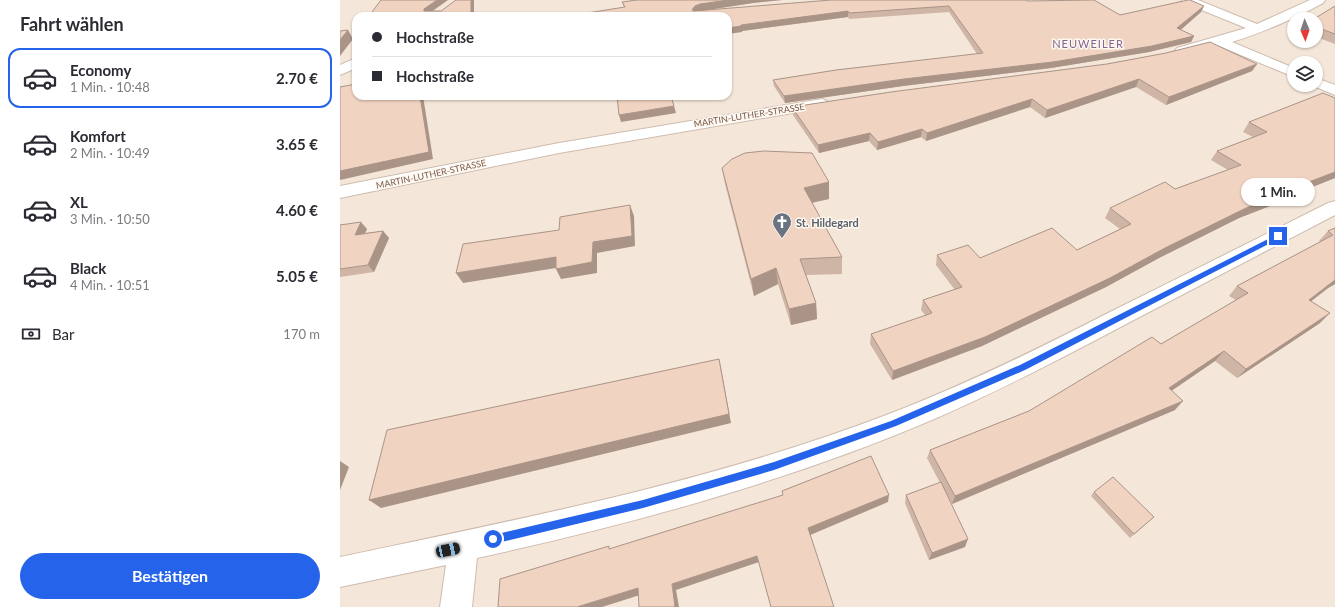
<!DOCTYPE html>
<html lang="de">
<head>
<meta charset="utf-8">
<style>
	:root { --surface:#fff; --page:#f2f2f3; --text:#2b2b33; --muted:#7c7c81; --line:#e1e1e2; --accent:#2563eb }
	body { margin:0; font-family:Lato,sans-serif; background:var(--page); color:var(--text); height:100vh; display:flex; flex-direction:column; font-size:15px; white-space:nowrap }
	* { box-sizing:border-box; margin:0 }
	p { font-size:13px; color:var(--muted) }
	.icon { flex:none; width:22px; height:22px; fill:none; stroke:currentColor; stroke-width:2; stroke-linecap:round; stroke-linejoin:round }
	.map { position:relative; flex:1; overflow:hidden }
	.details { display:flex; flex-direction:column; background:var(--surface); width:340px }
	.details>* { flex:none }
	.hud { position:absolute; left:12px; top:12px; width:380px; height:88px; border-radius:12px; box-shadow:0 1px 3px #0004; display:grid; align-content:center; height:88px; padding:0 20px; background:var(--surface) }
	.needle { width:26px; rotate:178deg }
	.buttons { position:absolute; left:947px; top:12px; display:grid; gap:8px }
	.buttons a { display:grid; place-items:center; width:36px; height:36px; border-radius:50%; background:var(--surface); box-shadow:0 1px 3px #0004; font-size:20px }
	.end { position:absolute; width:18px; height:18px; margin:-9px; border:5px solid #2563eb; background:#fff; box-shadow:0 0 0 2px #fff }
	.from { border-radius:50% }
	.bubble { position:absolute; height:28px; border-radius:14px; background:var(--surface); box-shadow:0 1px 3px #0004; font-size:13px; font-weight:700; line-height:28px; text-align:center }
	.car { position:absolute; width:12px; height:24px; margin:-12px -6px; border-radius:5px; box-shadow:0 0 3px 1px #0007; background:linear-gradient(#222 24%,#8ab4d8 0 40%,#222 0 76%,#8ab4d8 0 86%,#222 0) }
	.hud b { display:flex; align-items:center; gap:14px; height:38px; font-size:15px }
	.hud b+b { border-top:1px solid var(--line) }
	.hud i { width:10px; height:10px; background:var(--text) }
	ul { padding:0; list-style:none }
	li { display:flex; align-items:center; gap:12px; height:60px; margin:0 8px 6px; padding:0 12px; border:2px solid transparent; border-radius:12px }
	li div { flex:1 }
	li b { display:block; font-size:15px }
	li em { font-style:normal; font-weight:700 }
	li.on { border-color:var(--accent) }
	li>.icon { width:36px; height:36px; stroke-width:1.5 }
	h2 { padding:0 20px; font-size:18px; line-height:48px }
	.pay { display:flex; align-items:center; gap:10px; height:44px; padding:0 20px; font-size:15px }
	.pay p { margin-inline-start:auto }
	.primary-button { display:flex; gap:8px; margin-top:auto; padding:8px 20px }
	.primary-button a { flex:1; height:46px; border-radius:24px; background:var(--accent); color:#fff; font-size:16px; font-weight:700; line-height:46px; text-align:center }
	main { display:flex; flex:1; min-height:0 }
	.map>svg:first-child { display:block }
	.residential { fill:#f4e6d8; fill-rule:evenodd }
	.lines { fill:none; stroke-linecap:round; stroke-linejoin:round }
	.street-casing { stroke:#cebcaf; stroke-width:2 }
	.street { fill:#fff; fill-rule:evenodd }
	.wall { fill:#cfb5a6 }
	.shaded-wall { fill:#a99487 }
	.building { fill:#f1d3c1; stroke:#a99487 }
	.route { fill:#2563eb }
	.labels { text-anchor:middle; dominant-baseline:central; stroke-width:3; stroke-linejoin:round; paint-order:stroke }
	.far-street-label { font-size:9px; fill:#765b4d; stroke:#fff8f0 }
	.far-quarter-label { font-size:11px; letter-spacing:1px; fill:#826592; stroke:#fff8f0 }
	.worship-label { font-size:11px; font-weight:bold; fill:#5b616d; stroke:#fff8f0; text-anchor:start }
</style>
</head>
<body>
<main>
<section class="details">
<h2>Fahrt wählen</h2>
<ul>
<li class="on"><svg class="icon" aria-label="car" viewBox="0 0 24 24"><path d="M5 17H2v-5l4-1 3-4h7l3 4 3 1v5h-3M9 17h6M6 11h13"/><circle cx="7" cy="17" r="2"/><circle cx="17" cy="17" r="2"/></svg><div><b>Economy</b><p>1 Min. · 10:48</p></div><em>2.70 €</em></li>
<li><svg class="icon" aria-label="car" viewBox="0 0 24 24"><path d="M5 17H2v-5l4-1 3-4h7l3 4 3 1v5h-3M9 17h6M6 11h13"/><circle cx="7" cy="17" r="2"/><circle cx="17" cy="17" r="2"/></svg><div><b>Komfort</b><p>2 Min. · 10:49</p></div><em>3.65 €</em></li>
<li><svg class="icon" aria-label="car" viewBox="0 0 24 24"><path d="M5 17H2v-5l4-1 3-4h7l3 4 3 1v5h-3M9 17h6M6 11h13"/><circle cx="7" cy="17" r="2"/><circle cx="17" cy="17" r="2"/></svg><div><b>XL</b><p>3 Min. · 10:50</p></div><em>4.60 €</em></li>
<li><svg class="icon" aria-label="car" viewBox="0 0 24 24"><path d="M5 17H2v-5l4-1 3-4h7l3 4 3 1v5h-3M9 17h6M6 11h13"/><circle cx="7" cy="17" r="2"/><circle cx="17" cy="17" r="2"/></svg><div><b>Black</b><p>4 Min. · 10:51</p></div><em>5.05 €</em></li>
</ul>
<div class="pay"><svg class="icon" aria-label="cash" viewBox="0 0 24 24"><path d="M3 7h18v10H3z"/><circle cx="12" cy="12" r="2"/></svg>Bar<p>170 m</p></div>
<div class="primary-button"><a>Bestätigen</a></div>
</section>
<div class="map">
<svg width="995" height="607" viewBox="0 0 995 607">
	<rect width="100%" height="100%" fill="#fcf4e9"/>
	<path class="residential" d="M0,0h995v607h-995zM16,16h372v80h-372zM954,19h22v22h-22zM954,63h22v22h-22z"/>
	<g class="lines">
		<defs>
			<g id="street">
				<path d="M842,0h16l59,24 53,-24h15l-2,3c-29,16 -59,29 -91,39l62,26v9l-75,-31 -37,9 -5,-1 -2,-3 2,-3 69,-20 -62,-25z"/>
				<polygon points="16,58 16,68 0,75 0,65"/>
				<polygon points="976,78 995,85 995,95 971,85 976,85"/>
				<polygon points="482,99 487,101 490,104 487,107 219,153 0,198 0,186 219,143"/>
				<path d="M995,201v14c-69,36 -138,72 -207,108 -64,34 -129,68 -196,97 -146,62 -300,104 -455,138l-5,49h-32l6,-42 -106,22v-30c185,-39 372,-75 549,-143 76,-29 149,-65 221,-102 73,-36 146,-73 218,-109z"/>
			</g>
		</defs>
		<use href="#street" class="street-casing"/>
		<use href="#street" class="street"/>
	</g>
	<g class="wall">
		<polygon points="297,0 442,0 413,3 360,11 687,1 780,15 864,6 861,12 840,30 854,36 851,42 809,52 711,68 563,86 445,103 434,86 433,80 637,54 609,12 509,19 508,17 402,31 402,32 284,7 282,2"/>
		<polygon points="995,6 995,44 976,37 976,19"/>
		<polygon points="917,64 912,71 826,105 796,87 705,118 690,107 586,141 581,137 537,150 529,141 479,153 453,115 452,107"/>
		<polygon points="995,98 995,178 937,201 935,204 899,218 819,258 766,287 642,346 552,380 530,344 531,334 586,316 581,310 583,300 615,290 596,265 597,255 640,258 737,250 780,229 765,218 770,208 835,189 888,170 871,160 877,151 913,137 903,132 909,122"/>
		<polygon points="382,168 489,182 489,199 472,203 502,257 502,274 466,275 476,303 477,319 451,325 438,284 414,296 385,184"/>
		<polygon points="0,225 27,229 25,233 43,231 49,238 34,272 0,277"/>
		<polygon points="995,228 995,284 988,288 971,301 980,323 897,378 875,361 831,391 835,410 612,504 605,491 625,547 589,560 565,503 566,495 600,483 587,458 590,450 689,411 821,344 896,300 889,296 897,286 980,242 979,241 988,231"/>
		<polygon points="754,492 814,517 790,538 751,496"/>
	</g>
	<g class="shaded-wall">
		<polygon points="97,0 108,0 87,15 84,11 84,9"/>
		<polygon points="131,0 134,0 134,16 131,13"/>
		<polygon points="389,0 442,0 413,3 361,11 356,12 352,10 355,6 360,4"/>
		<polygon points="864,6 861,12 835,35 837,28"/>
		<polygon points="508,11 508,17 402,31 402,32 388,34 388,28 401,25"/>
		<polygon points="8,30 13,39 0,56 0,40"/>
		<polygon points="854,36 851,42 809,52 711,68 563,86 445,103 444,96"/>
		<polygon points="917,64 912,71 826,105 829,97"/>
		<polygon points="799,79 796,87 705,118 707,110"/>
		<polygon points="80,96 83,96 93,159 0,180 0,171"/>
		<polygon points="692,99 690,107 586,141 587,133"/>
		<polygon points="334,106 336,113 281,122 279,115"/>
		<polygon points="582,129 581,137 537,150 538,142"/>
		<polygon points="530,133 529,141 479,153 478,145"/>
		<polygon points="995,172 995,178 937,201 935,204 899,218 819,258 766,287 642,346 552,380 553,371 825,248 906,208 940,193"/>
		<polygon points="489,182 489,199 465,204 464,188"/>
		<polygon points="290,205 294,216 295,246 257,253 257,273 221,279 216,269 253,242"/>
		<polygon points="21,222 27,229 21,242 15,235"/>
		<polygon points="43,231 49,238 34,272 28,265"/>
		<polygon points="216,257 222,267 123,283 116,273"/>
		<polygon points="436,268 438,284 414,296 411,279"/>
		<polygon points="995,280 995,284 988,288 960,310 969,300"/>
		<polygon points="476,303 477,319 451,325 449,309"/>
		<polygon points="990,313 980,323 897,378 906,369"/>
		<polygon points="884,351 875,361 821,398 829,388"/>
		<polygon points="379,359 381,368 391,423 41,508 29,500"/>
		<polygon points="843,401 835,410 612,504 615,496"/>
		<polygon points="0,461 9,467 0,490"/>
		<polygon points="549,495 548,502 468,536 468,528"/>
		<polygon points="628,539 625,547 589,560 592,553"/>
		<polygon points="417,556 419,562 336,590 339,607 335,607 332,584"/>
		<polygon points="298,588 303,594 262,607 237,607"/>
	</g>
	<g class="building">
		<polygon points="41,0 97,0 84,9 84,11 101,11 116,0 131,0 131,13 134,16 29,16"/>
		<polygon points="297,0 389,0 360,4 355,6 352,10 354,11 491,0 687,0 687,1 754,0 780,15 848,0 850,0 864,6 837,28 854,36 812,46 713,62 564,79 444,96 433,80 496,70 643,53 609,6 509,13 508,11 401,25 401,26 388,28 388,16 228,16 285,7 282,2"/>
		<polygon points="995,6 995,34 976,27 976,19 974,19"/>
		<polygon points="8,30 0,40 0,31"/>
		<polygon points="870,42 917,64 829,97 799,79 707,110 692,99 587,133 582,129 538,142 530,133 478,145 452,107 551,92 767,64 826,53"/>
		<polygon points="16,84 16,96 80,96 89,152 0,171 0,87"/>
		<polygon points="983,93 995,98 995,172 940,193 942,194 906,208 825,248 770,278 645,337 553,371 531,334 592,313 583,300 622,287 597,255 628,245 640,258 712,228 737,250 791,224 770,208 825,182 835,189 901,165 877,151 927,132 909,122"/>
		<polygon points="277,96 331,96 334,106 279,115"/>
		<polygon points="424,151 472,153 489,182 464,188 502,257 460,259 476,303 449,309 436,268 411,279 382,168 392,159 405,153"/>
		<polygon points="290,205 292,236 253,242 252,262 216,269 216,257 116,273 123,244 219,230 220,217"/>
		<polygon points="21,222 15,235 43,231 28,265 0,269 0,225"/>
		<polygon points="995,228 995,280 969,300 990,313 906,369 884,351 829,388 843,401 615,496 590,450 689,411 812,337 821,344 908,293 897,286 993,235 988,231"/>
		<polygon points="379,359 389,414 29,500 47,430"/>
		<polygon points="531,456 549,495 468,528 494,607 431,607 417,556 332,584 335,607 299,607 298,588 237,607 158,607 160,579 269,546 269,549 443,495 442,491"/>
		<polygon points="773,477 814,517 794,534 754,492"/>
		<polygon points="601,482 628,539 592,553 566,495"/>
	</g>
	<polygon class="route" points="938,234 940,235 940,238 685,370 556,426 434,470 303,508 153,544 150,543 148,539 150,536 153,535 303,500 434,462 551,421 680,365"/>
	<defs>
		<symbol id="church-pin" viewBox="-11 -11 22 30"><path d="M0 17L-7.5 6A9.5 9.5 0 1 1 7.5 6Z" fill="#6b7280" stroke="#fff8f0"/><path d="M-1.2-6h2.4v3.5h3.3v2.4h-3.3V6h-2.4V-.1h-3.3v-2.4h3.3Z" fill="#fff"/></symbol>
	</defs>
	<g fill-rule="evenodd">
		<use href="#church-pin" x="431" y="211" width="22" height="30"/>
	</g>
	<g class="labels">
		<g class="far-street-label">
			<text transform="translate(409 115) rotate(-9)">MARTIN-LUTHER-STRASSE</text>
			<text transform="translate(91 174) rotate(-12)">MARTIN-LUTHER-STRASSE</text>
		</g>
		<g class="far-quarter-label">
			<text x="748" y="43">NEUWEILER</text>
		</g>
		<g class="worship-label">
			<text x="456" y="222">St. Hildegard</text>
		</g>
	</g>
</svg>
<div class="buttons">
<a><svg class="needle" viewBox="-14 -14 28 28"><path d="M0-13l5 13h-10z" fill="#e53935"/><path d="M0 13l5-13h-10z" fill="#7c7c81"/></svg></a>
<a><svg class="icon" aria-label="layers" viewBox="0 0 24 24"><path d="M12 4l9 5-9 5-9-5zM3 14l9 5 9-5"/></svg></a>
</div>
<i class="end from" style="left:153px;top:539px"></i>
<i class="end" style="left:938px;top:236px"></i>
<div class="bubble" style="left:901px;top:178px;width:74px">1 Min.</div>
<i class="car" style="left:108px;top:550px;rotate:78deg"></i>
<div class="hud">
<b><i class="from"></i>Hochstraße</b>
<b><i></i>Hochstraße</b>
</div>
</div>
</main>
</body>
</html>
